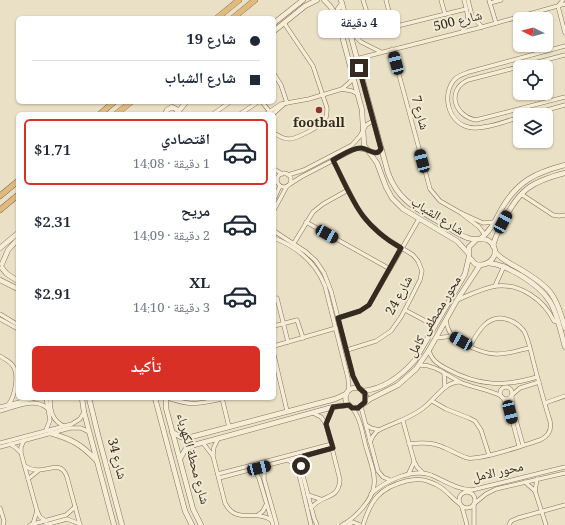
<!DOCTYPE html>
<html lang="ar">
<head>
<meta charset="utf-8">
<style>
	:root { --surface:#fff; --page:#f6f6f7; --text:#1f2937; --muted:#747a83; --line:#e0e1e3; --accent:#d93025 }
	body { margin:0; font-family:Georgia,"Noto Naskh Arabic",serif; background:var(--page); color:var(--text); direction:rtl; height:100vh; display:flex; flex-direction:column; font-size:15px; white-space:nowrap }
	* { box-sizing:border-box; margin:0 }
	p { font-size:13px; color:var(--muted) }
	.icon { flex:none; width:22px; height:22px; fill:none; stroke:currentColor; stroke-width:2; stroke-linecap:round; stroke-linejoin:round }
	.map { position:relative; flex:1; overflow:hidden; direction:ltr }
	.drawer { position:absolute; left:16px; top:112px; width:260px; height:288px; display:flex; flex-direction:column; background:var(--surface); border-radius:6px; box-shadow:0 1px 3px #0004; direction:rtl }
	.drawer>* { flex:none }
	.guide { position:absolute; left:16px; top:16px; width:260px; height:88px; border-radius:6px; box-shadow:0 1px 3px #0004; direction:rtl; display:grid; align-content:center; height:88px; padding:0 16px; background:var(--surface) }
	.needle { width:26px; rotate:276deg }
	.fabs { position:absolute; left:513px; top:12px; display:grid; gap:8px }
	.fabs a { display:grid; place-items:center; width:40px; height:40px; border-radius:6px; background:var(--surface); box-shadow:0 1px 3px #0004; font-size:20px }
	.end { position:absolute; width:18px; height:18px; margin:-9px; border:5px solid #352a1f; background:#fff; box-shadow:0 0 0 2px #fff }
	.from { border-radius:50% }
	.bubble { position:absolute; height:28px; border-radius:6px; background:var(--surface); box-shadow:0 1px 3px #0004; font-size:13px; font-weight:600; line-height:28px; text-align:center; direction:rtl }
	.car { position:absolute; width:12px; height:24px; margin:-12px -6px; border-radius:5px; box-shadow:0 0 3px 1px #0007; background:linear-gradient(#222 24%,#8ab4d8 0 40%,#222 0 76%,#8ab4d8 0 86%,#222 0) }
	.guide b { display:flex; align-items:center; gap:14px; height:38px; font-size:15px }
	.guide b+b { border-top:1px solid var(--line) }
	.guide i { width:10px; height:10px; background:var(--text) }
	ul { padding:7px 0 0; list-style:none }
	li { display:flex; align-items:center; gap:12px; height:66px; margin:0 8px 6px; padding:0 8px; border:2px solid transparent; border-radius:6px }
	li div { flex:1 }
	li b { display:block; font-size:15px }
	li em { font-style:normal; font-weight:600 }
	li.on { border-color:var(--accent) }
	li>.icon { width:36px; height:36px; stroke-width:1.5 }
	.action { display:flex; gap:8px; margin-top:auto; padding:8px 16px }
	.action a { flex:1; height:46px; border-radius:6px; background:var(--accent); color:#fff; font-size:16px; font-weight:600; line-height:46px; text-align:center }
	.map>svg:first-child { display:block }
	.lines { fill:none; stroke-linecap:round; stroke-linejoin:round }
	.minor-casing { stroke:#84725c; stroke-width:4.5 }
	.tertiary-casing { stroke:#84725c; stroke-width:5.5 }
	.trunk-casing { stroke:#524030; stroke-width:6 }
	.minor { stroke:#f6edd7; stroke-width:3.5 }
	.tertiary { stroke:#f6edd7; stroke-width:4.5 }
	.trunk { stroke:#deba7e; stroke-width:5.5 }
	.route { stroke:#352a1f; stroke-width:5 }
	.poi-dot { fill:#8e3231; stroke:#f2ead3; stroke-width:1.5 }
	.labels { text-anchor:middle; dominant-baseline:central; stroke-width:4; stroke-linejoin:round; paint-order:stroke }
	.street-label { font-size:13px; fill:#352a1f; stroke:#f2ead3 }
	.poi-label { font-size:13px; font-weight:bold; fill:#352a1f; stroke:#f2ead3 }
</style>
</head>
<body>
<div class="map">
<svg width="565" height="525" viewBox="0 0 565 525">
	<rect width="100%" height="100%" fill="#eae0c5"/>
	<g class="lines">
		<defs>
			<g id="minor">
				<polyline points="363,0 371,25 373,27 381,30 466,9"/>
				<polyline points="386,0 393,27"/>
				<polyline points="441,0 445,14"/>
				<polyline points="468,0 472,16 482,27"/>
				<polyline points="489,0 496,23"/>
				<polyline points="563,0 558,6 565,33"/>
				<polyline points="490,3 501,0"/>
				<polyline points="350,31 361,42 381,52"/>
				<path d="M462,32c8,-14 6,-17 2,-32"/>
				<polyline points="392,49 430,189 440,201 461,213 483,223 495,222"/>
				<path d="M565,55l-97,25c-22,10 -14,36 8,40l89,-23"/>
				<polyline points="356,59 482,27 565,4"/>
				<polyline points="274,74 281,85 287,103"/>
				<polyline points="342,89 352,91 358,94"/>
				<polyline points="262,102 270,112"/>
				<polyline points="213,114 230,102"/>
				<polyline points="240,114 258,102"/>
				<polyline points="266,114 281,104 309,99 342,89 350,82 353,77"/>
				<polyline points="273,114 284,104"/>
				<polyline points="529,115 565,105"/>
				<path d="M520,117c-13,4 -39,14 -52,10 -20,-5 -27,-33 -13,-48 4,-4 9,-5 14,-7l96,-26"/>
				<path d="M274,133c5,3 9,6 15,6 7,0 31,-12 36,-19 2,-3 2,-7 2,-12l-14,-42 -29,-43"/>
				<polyline points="333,160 357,207 365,219 384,237 413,255 418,261 422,271 420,280 411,298 401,317 391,331 376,341 347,350"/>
				<polyline points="274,169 282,174"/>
				<circle cx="284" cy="180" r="7"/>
				<polyline points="288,175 304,170 352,145 360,136 366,125 373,121"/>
				<path d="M290,184l11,-7 54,-28c10,-2 17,5 24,3l2,-3"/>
				<polyline points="521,194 553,215 559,216 565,215"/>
				<polyline points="274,199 280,186"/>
				<polyline points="274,210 287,186"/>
				<polyline points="461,213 479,227 485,235"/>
				<polyline points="306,222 390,269"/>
				<polyline points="274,231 306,252 316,261 324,273 331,291 353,376 359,388"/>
				<path d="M274,238c23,9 42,25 51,48l23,92 1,12"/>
				<polyline points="294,243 313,212 323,204 348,190"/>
				<polyline points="495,286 504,266"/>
				<polyline points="277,298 288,342"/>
				<path d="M457,300c12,-5 26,-12 39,-14 24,-3 48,14 58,35l4,1"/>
				<polyline points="405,310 435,326"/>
				<polyline points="0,314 18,325"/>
				<polyline points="338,318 360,311 369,305 419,219"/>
				<polyline points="0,319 18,329"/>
				<path d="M446,321c1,5 2,10 6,14 8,9 34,20 46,19 11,0 21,-4 31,-6"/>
				<polyline points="274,326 297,320 303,338"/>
				<polyline points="436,338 453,336"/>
				<polyline points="274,346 336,328"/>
				<path d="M429,350c2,10 10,15 18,19 31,17 57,18 90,8"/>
				<polyline points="274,355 287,411"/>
				<path d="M0,356c4,3 10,5 13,10 6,9 2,31 -5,39"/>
				<path d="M420,365c16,0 26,10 40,17 13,6 28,7 41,14"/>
				<polyline points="444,373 445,387"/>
				<circle cx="506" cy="393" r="6"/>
				<polyline points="513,394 520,388 539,382"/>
				<polyline points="512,396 512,406 523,445"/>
				<path d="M50,398c0,12 2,23 14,28"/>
				<path d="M168,398c23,8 31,6 54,1"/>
				<polyline points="222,398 229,427"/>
				<polyline points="503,398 510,412 519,446"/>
				<polyline points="432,401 446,409 469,418 475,421 481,430 489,455"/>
				<polyline points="545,403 565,396"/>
				<polyline points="0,407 35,398"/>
				<polyline points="361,407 378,471 383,477 390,480"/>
				<path d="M0,411c15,-4 34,-14 47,-3"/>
				<polyline points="403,421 414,461 417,467 422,472"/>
				<polyline points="326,424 333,407"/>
				<polyline points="366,425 371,428 379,430"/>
				<polyline points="46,430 50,420 46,398"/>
				<polyline points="24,440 21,447 21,453 37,511 40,517 46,521"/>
				<path d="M370,442l3,-6 4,-5c15,-8 30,-11 45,-22 12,-8 22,-27 37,-27"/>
				<polyline points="0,443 72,424 80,419 84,412"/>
				<path d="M203,443l10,13 12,47c11,22 30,6 46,17"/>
				<polyline points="10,444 16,448 20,452"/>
				<path d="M409,444c13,-2 25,-2 36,4 8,3 15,8 23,10 15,2 56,-13 72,-18 9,-4 12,-10 10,-19 -6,-19 -11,-38 -16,-57 -3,-11 -5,-24 -10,-33 -4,-5 -9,-9 -15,-11 -20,-8 -31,11 -39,26"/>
				<polyline points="0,447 70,428 81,428 89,432"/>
				<polyline points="213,455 214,447 218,439"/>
				<polyline points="304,456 301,462 301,468 314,518 317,525"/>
				<polyline points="288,460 295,465 299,474 311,525"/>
				<path d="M25,466c3,2 7,4 12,4 12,1 24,-10 30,7l13,48"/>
				<polyline points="267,466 264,472 264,479 277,525"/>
				<polyline points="251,470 256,473 259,478 273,525"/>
				<polyline points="218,474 332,444"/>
				<polyline points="408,475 414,462"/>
				<polyline points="219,478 333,448"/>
				<polyline points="28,479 38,471"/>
				<polyline points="537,479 535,491 546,525"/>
				<polyline points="525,482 535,491"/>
				<circle cx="467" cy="500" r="8"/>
				<path d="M371,494c14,-13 41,-26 60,-19 14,6 25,14 41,15l93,-23"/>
				<polyline points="308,495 320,499"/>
				<polyline points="475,503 486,494 496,489 565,473"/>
				<polyline points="462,507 467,525"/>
				<polyline points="0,508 4,521 3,525"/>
				<path d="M311,508c12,-15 27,-7 29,-28l-14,-56 -5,-7 -8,-4"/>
				<polyline points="258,515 263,511 266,505"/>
				<polyline points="33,524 37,511"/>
				<polyline points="30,525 66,515 75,507"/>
				<polyline points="45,525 67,519 80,524"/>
				<path d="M342,525c12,-6 31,-25 32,-40 2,-13 -6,-29 -9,-42 -3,-12 -5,-26 -13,-35"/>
				<polyline points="348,525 353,522 360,525"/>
				<path d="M363,525c8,-25 16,-37 43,-44 8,-2 16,-3 24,1 15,5 19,14 30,22"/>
				<polyline points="474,525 474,505"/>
				<polyline points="509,525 511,521 518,518 565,505"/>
			</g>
			<g id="tertiary">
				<polyline points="324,0 330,6 337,17 362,110 364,145 377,163 386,187 392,198 403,209 457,241 468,253"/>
				<path d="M341,0l47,173c10,27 27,35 51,49 9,5 19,13 29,16 7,3 15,-1 21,3 14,10 1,28 -14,23l-6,-7v-10l7,-7"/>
				<polyline points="337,16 338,9 342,4"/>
				<polyline points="274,23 303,0"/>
				<polyline points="274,31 305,6 317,0"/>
				<polyline points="178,112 186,102"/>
				<polyline points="165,114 167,110 172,107 176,109 179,114"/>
				<path d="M480,239c11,-8 16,-20 22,-31 16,-27 33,-35 63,-43"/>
				<path d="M493,246c2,-10 7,-17 11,-26 16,-31 27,-38 61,-47"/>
				<polyline points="0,248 18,233"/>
				<path d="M495,252c7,8 16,12 25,17 30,18 36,25 45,59"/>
				<path d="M488,263c13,1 21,6 32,12 35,21 35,35 45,72"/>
				<polyline points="2,264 8,250 18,239"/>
				<polyline points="2,268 7,274 18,281"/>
				<polyline points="0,280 18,289"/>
				<path d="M363,391c21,-2 39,-16 52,-31l50,-86 4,-17"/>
				<polyline points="82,398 84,412 114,525"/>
				<polyline points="89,398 98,435 122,525"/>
				<polyline points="155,398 185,511 192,525"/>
				<polyline points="166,398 166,408 193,509 201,525"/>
				<path d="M365,402l1,-6 -5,-7c-18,-7 -22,20 -3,19l12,-9 28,-14 18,-16 13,-19 28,-50 23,-35"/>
				<polyline points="172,432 181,437 191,437 335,399 346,394"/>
				<path d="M50,433c21,6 31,11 46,27"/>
				<polyline points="180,459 185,450 194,445 333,407 349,405"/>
			</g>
			<g id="trunk">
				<polyline points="217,18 239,0"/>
				<polyline points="233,18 255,0"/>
				<polyline points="100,114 114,102"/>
				<polyline points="116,114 131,102"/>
				<polyline points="0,196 18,181"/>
				<polyline points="0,210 18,195"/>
			</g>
		</defs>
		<use href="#minor" class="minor-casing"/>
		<use href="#tertiary" class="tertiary-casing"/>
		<use href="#trunk" class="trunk-casing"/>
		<use href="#minor" class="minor"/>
		<use href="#tertiary" class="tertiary"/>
		<use href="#trunk" class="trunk"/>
	</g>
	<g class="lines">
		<path class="route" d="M301,466l3,-10 29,-8 -7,-24 7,-17 16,-2 3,3h6l7,-6v-9l-6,-5 -6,-12 -15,-58 22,-7 9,-6 32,-57c-41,-23 -48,-48 -68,-88 8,-4 18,-12 28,-12 7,0 15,10 20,1l-22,-81"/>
	</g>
	<circle class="poi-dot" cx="319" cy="110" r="4"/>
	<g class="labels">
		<g class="street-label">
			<text transform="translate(458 22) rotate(-14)">شارع 500</text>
			<text transform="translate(419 113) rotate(75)">شارع 7</text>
			<text transform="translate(437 217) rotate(32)">شارع الشباب</text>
			<text transform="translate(400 296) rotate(-62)">شارع 24</text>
			<text transform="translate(435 317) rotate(-59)">محور مصطفى كامل</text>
			<text transform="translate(116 459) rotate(75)">شارع 34</text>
			<text transform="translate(192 459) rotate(75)">شارع محطة الكهرباء</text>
			<text transform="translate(498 473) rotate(-13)">محور الامل</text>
		</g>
		<g class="poi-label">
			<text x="319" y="124">football</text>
		</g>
	</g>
</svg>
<div class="fabs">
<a><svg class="needle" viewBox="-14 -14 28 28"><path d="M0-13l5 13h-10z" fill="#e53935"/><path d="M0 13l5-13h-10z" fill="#747a83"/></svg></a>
<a><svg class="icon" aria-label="locate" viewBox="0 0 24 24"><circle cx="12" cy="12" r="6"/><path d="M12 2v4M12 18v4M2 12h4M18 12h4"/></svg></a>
<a><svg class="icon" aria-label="layers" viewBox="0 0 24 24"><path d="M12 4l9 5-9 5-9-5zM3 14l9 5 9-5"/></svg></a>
</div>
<i class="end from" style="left:301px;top:466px"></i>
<i class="end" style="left:359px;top:68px"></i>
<div class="bubble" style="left:318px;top:10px;width:82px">4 دقيقة</div>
<i class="car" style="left:396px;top:63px;rotate:345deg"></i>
<i class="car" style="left:422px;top:161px;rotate:345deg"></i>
<i class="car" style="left:503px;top:222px;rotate:28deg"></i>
<i class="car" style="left:327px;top:234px;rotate:119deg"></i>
<i class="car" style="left:461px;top:341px;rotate:299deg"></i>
<i class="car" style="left:510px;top:412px;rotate:166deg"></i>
<i class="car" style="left:259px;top:468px;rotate:75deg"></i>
<div class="guide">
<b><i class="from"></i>شارع 19</b>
<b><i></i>شارع الشباب</b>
</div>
<section class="drawer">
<ul>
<li class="on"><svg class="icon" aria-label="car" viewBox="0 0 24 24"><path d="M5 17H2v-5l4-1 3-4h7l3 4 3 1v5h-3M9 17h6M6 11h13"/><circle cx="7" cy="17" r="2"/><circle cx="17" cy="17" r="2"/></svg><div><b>اقتصادي</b><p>1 دقيقة · 14:08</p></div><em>$1.71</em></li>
<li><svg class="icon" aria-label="car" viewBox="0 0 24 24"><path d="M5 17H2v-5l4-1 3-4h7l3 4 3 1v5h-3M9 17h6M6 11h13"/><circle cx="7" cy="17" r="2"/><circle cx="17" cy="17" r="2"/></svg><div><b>مريح</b><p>2 دقيقة · 14:09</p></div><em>$2.31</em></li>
<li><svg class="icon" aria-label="car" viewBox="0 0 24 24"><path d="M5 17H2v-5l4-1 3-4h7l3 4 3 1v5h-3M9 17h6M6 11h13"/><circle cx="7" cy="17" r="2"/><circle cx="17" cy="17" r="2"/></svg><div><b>XL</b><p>3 دقيقة · 14:10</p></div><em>$2.91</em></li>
</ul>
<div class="action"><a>تأكيد</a></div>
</section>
</div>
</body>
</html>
